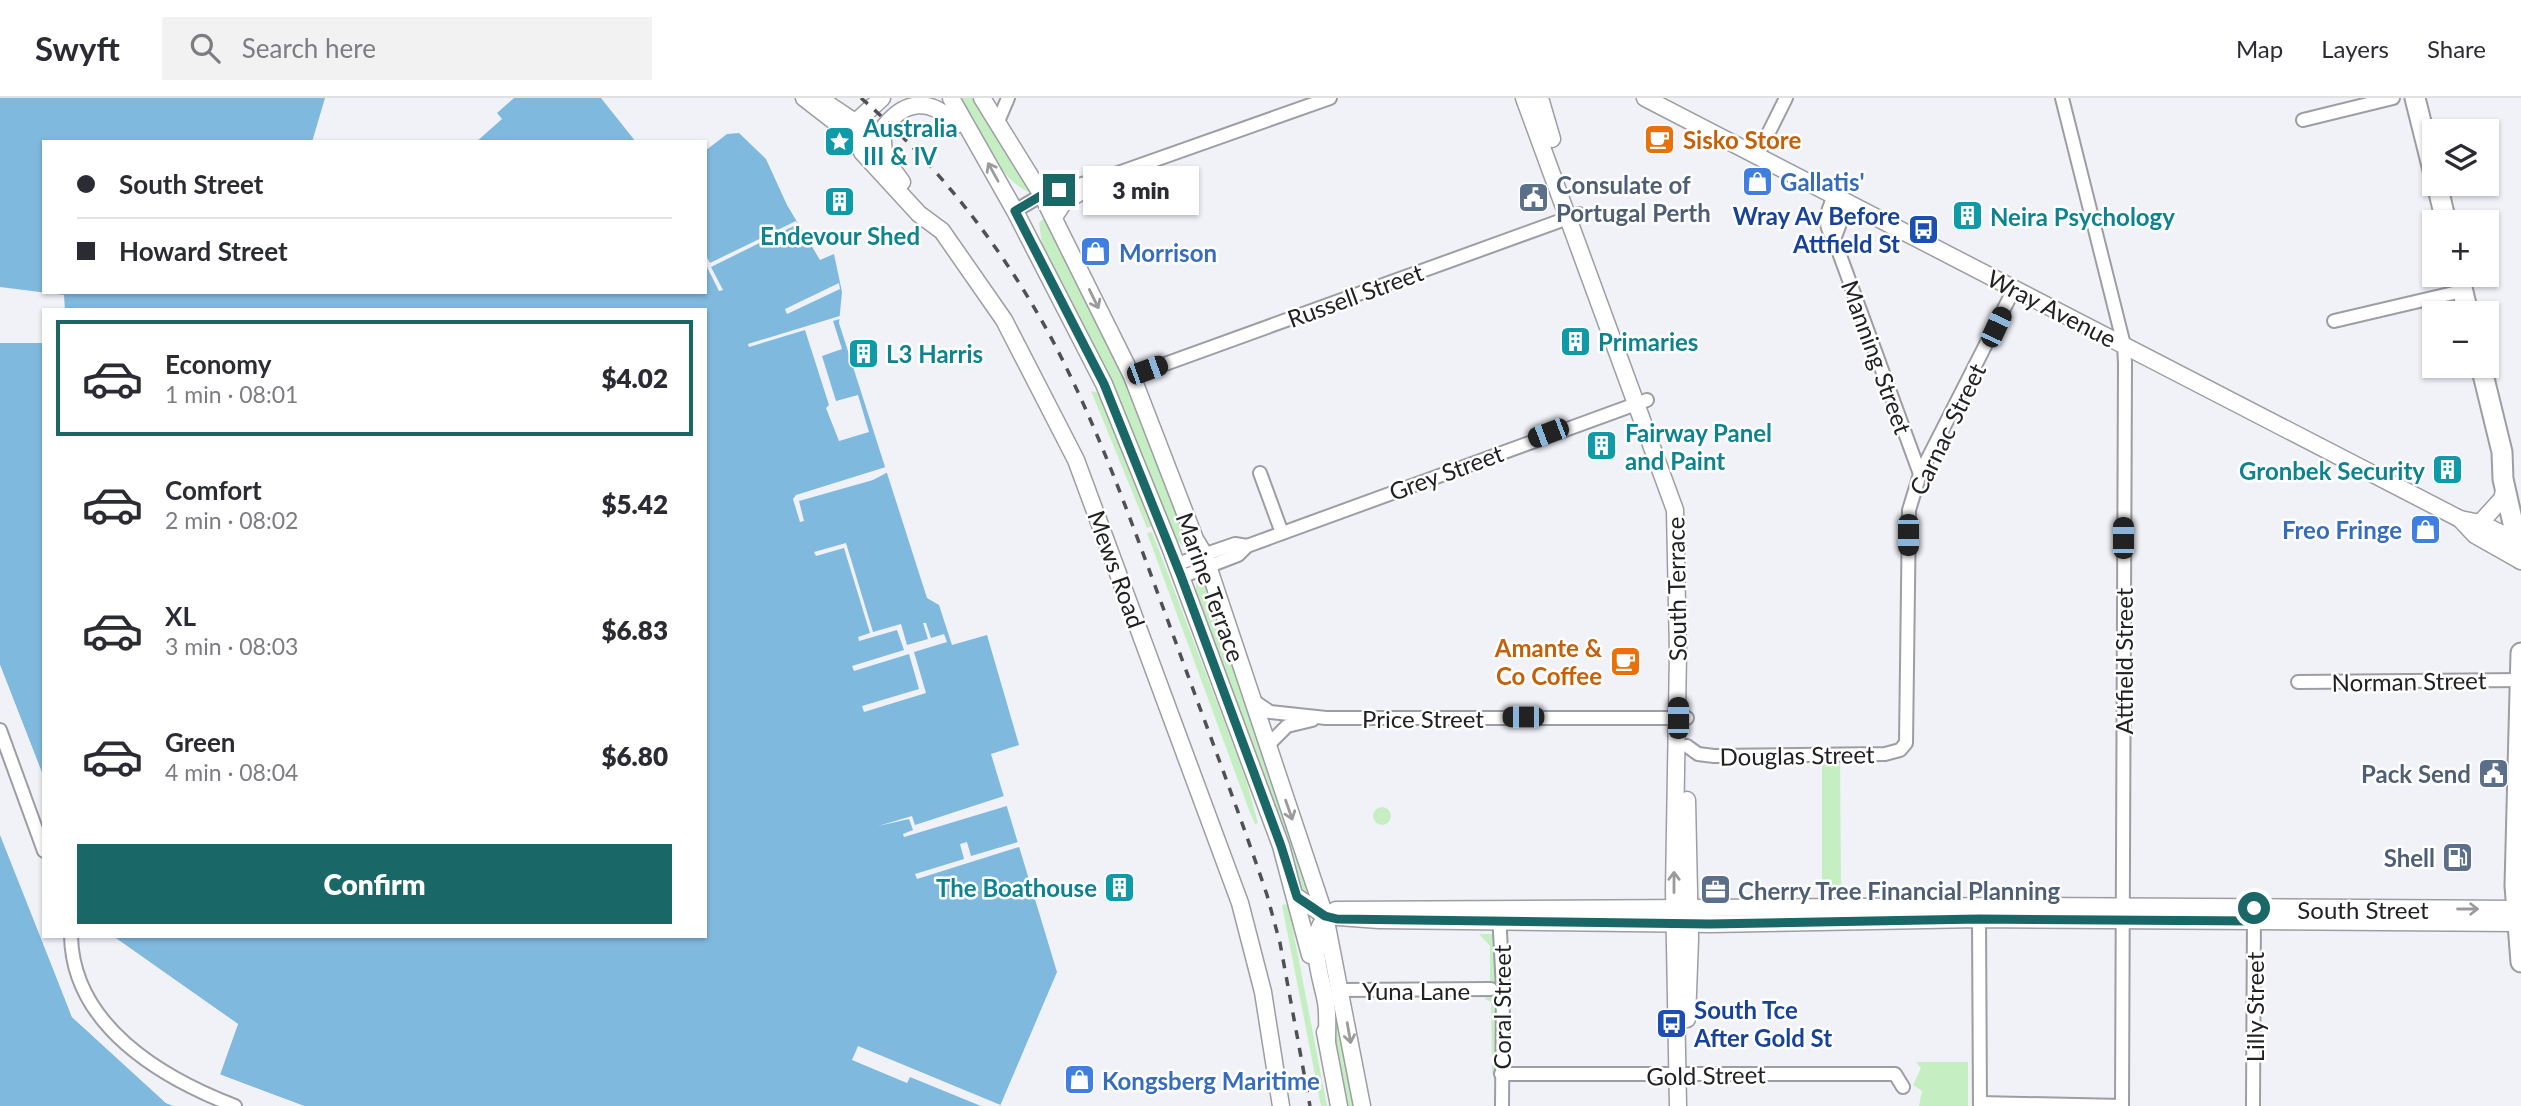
<!DOCTYPE html>
<html lang="en">
<head>
<meta charset="utf-8">
<style>
	:root { --surface:#fff; --page:#f2f2f3; --text:#2b2b33; --muted:#7c7c81; --line:#e1e1e2; --accent:#196766 }
	body { margin:0; font-family:Lato,sans-serif; background:var(--page); color:var(--text); height:100vh; display:flex; flex-direction:column; font-size:26px; white-space:nowrap }
	* { box-sizing:border-box; margin:0 }
	p { font-size:23px; color:var(--muted) }
	.icon { flex:none; width:38px; height:38px; fill:none; stroke:currentColor; stroke-width:2; stroke-linecap:round; stroke-linejoin:round }
	.map { position:relative; flex:1; overflow:hidden }
	.panel { position:absolute; left:42px; top:210px; width:665px; height:630px; display:flex; flex-direction:column; background:var(--surface); border-radius:0px; box-shadow:0 2px 5px #0004 }
	.panel>* { flex:none }
	.top-card { position:absolute; left:42px; top:42px; width:665px; height:154px; border-radius:0px; box-shadow:0 2px 5px #0004; display:grid; align-content:center; height:154px; padding:0 35px; background:var(--surface) }
	.fabs { position:absolute; left:2422px; top:21px; display:grid; gap:14px }
	.fabs a { display:grid; place-items:center; width:77px; height:77px; border-radius:0px; background:var(--surface); box-shadow:0 2px 5px #0004; font-size:35px }
	.end { position:absolute; width:32px; height:32px; margin:-16px; border:9px solid #196766; background:#fff; box-shadow:0 0 0 4px #fff }
	.from { border-radius:50% }
	.bubble { position:absolute; height:49px; border-radius:0px; background:var(--surface); box-shadow:0 2px 5px #0004; font-size:23px; font-weight:800; line-height:49px; text-align:center }
	.car { position:absolute; width:21px; height:42px; margin:-21px -10px; border-radius:9px; box-shadow:0 0 5px 2px #0007; background:linear-gradient(#222 24%,#8ab4d8 0 40%,#222 0 76%,#8ab4d8 0 86%,#222 0) }
	.top-card b { display:flex; align-items:center; gap:24px; height:66px; font-size:26px }
	.top-card b+b { border-top:2px solid var(--line) }
	.top-card i { width:18px; height:18px; background:var(--text) }
	ul { padding:12px 0 0; list-style:none }
	li { display:flex; align-items:center; gap:21px; height:116px; margin:0 14px 10px; padding:0 21px; border:4px solid transparent; border-radius:0px }
	li div { flex:1 }
	li b { display:block; font-size:26px }
	li em { font-style:normal; font-weight:800 }
	li.active { border-color:var(--accent) }
	li>.icon { width:63px; height:63px; stroke-width:1.5 }
	.primary-button { display:flex; gap:14px; margin-top:auto; padding:14px 35px }
	.primary-button a { flex:1; height:80px; border-radius:0px; background:var(--accent); color:#fff; font-size:28px; font-weight:800; line-height:80px; text-align:center }
	header { display:flex; align-items:center; gap:42px; box-sizing:border-box; height:98px; padding:0 35px; background:var(--surface); border-bottom:2px solid var(--line) }
	header strong { font-size:33px }
	nav { display:flex; gap:38px; margin-inline-start:auto; font-size:24px }
	.search { width:490px; height:63px; background:var(--page); display:flex; align-items:center; gap:18px; box-sizing:border-box; padding:0 24px; border-radius:0px; color:var(--muted); font-size:26px }
	.map>svg:first-child { display:block }
	.green { fill:#c6eec3 }
	.water { fill:#80b9de }
	.pier { fill:#f1f2f8 }
	.lines { fill:none; stroke-linecap:round; stroke-linejoin:round }
	.street-casing { stroke:#9d9da4; stroke-width:16 }
	.secondary-casing { stroke:#9d9da4; stroke-width:19 }
	.primary-casing { stroke:#9d9da4; stroke-width:23 }
	.street { stroke:#fff; stroke-width:12 }
	.secondary { stroke:#fff; stroke-width:16 }
	.primary { stroke:#fff; stroke-width:19 }
	.rail { stroke:#505054; stroke-width:3.5; stroke-dasharray:9 9; stroke-linecap:butt }
	.oneway { stroke:#9b9b9c }
	.route { stroke:#196766; stroke-width:9 }
	.labels { text-anchor:middle; dominant-baseline:central; stroke-width:5; stroke-linejoin:round; paint-order:stroke }
	.culture-label { font-size:24px; font-weight:bold; fill:#0d838f; stroke:#fff; text-anchor:start }
	.food-label { font-size:24px; font-weight:bold; fill:#c56008; stroke:#fff; text-anchor:start }
	.shop-label { font-size:24px; font-weight:bold; fill:#366cbe; stroke:#fff; text-anchor:start }
	.service-label { font-size:24px; font-weight:bold; fill:#4e5e75; stroke:#fff; text-anchor:start }
	.transit-label { font-size:24px; font-weight:bold; fill:#164399; stroke:#fff; text-anchor:end }
	.street-label { font-size:24px; fill:#212124; stroke:#fff }
</style>
</head>
<body>
<header>
<strong>Swyft</strong>
<div class="search"><svg class="icon" aria-label="search" viewBox="0 0 24 24"><circle cx="10" cy="10" r="6"/><path d="M15 15l6 6"/></svg>Search here</div>
<nav><a>Map</a><a>Layers</a><a>Share</a></nav>
</header>
<div class="map">
<svg width="2521" height="1008" viewBox="0 0 2521 1008">
	<rect width="100%" height="100%" fill="#f1f2f8"/>
	<g class="green">
		<path d="M960,0h17l55,95c-31,-8 -56,-68 -72,-95z"/>
		<path d="M1045,119l80,155 66,174 -1,2c-19,-1 -32,-51 -38,-67 -31,-81 -71,-159 -110,-237l-3,-21z"/>
		<polygon points="1091,293 1099,295 1155,427 1147,430"/>
		<polygon points="1152,434 1245,678 1258,725 1255,726 1249,712 1147,435"/>
		<polygon points="1201,479 1205,482 1317,804 1303,795 1298,786 1196,499 1196,484"/>
		<polygon points="1822,662 1840,662 1841,795 1822,795"/>
		<circle cx="1382" cy="718" r="9"/>
		<polygon points="1288,806 1327,1008 1321,1008 1282,807"/>
		<polygon points="1323,832 1360,1008 1343,1008 1319,855"/>
		<polygon points="1479,836 1495,836 1495,888 1490,885 1490,848"/>
		<polygon points="1489,894 1495,894 1494,976 1492,976 1491,904 1485,901"/>
		<polygon points="1916,964 1968,964 1968,1008 1919,1008 1922,993 1913,987 1921,970"/>
	</g>
	<g class="water">
		<polygon points="0,0 325,0 312,44 44,44 44,194 705,194 705,53 727,36 739,35 766,61 787,107 820,162 834,156 842,194 839,225 927,500 939,507 952,547 987,537 1019,647 991,656 1057,874 1000,1008 304,1008 219,976 238,926 113,838 705,838 705,212 65,212 64,197 0,189"/>
		<polygon points="514,0 601,0 636,44 476,44 502,21 497,15"/>
		<polygon points="0,245 44,245 44,680 0,567"/>
		<polygon points="0,737 72,919 166,1005 173,1008 0,1008"/>
	</g>
	<g class="pier">
		<polygon points="796,123 798,126 711,169 723,192 719,193 705,165 705,156 710,165"/>
		<polygon points="839,185 840,191 787,216 785,211"/>
		<polygon points="843,217 843,220 833,223 842,251 822,258 836,303 858,297 869,334 839,343 826,310 829,307 805,232 749,249 748,246"/>
		<polygon points="889,368 890,373 873,382 799,403 804,423 800,424 793,401 796,397"/>
		<polygon points="846,445 873,534 901,526 907,547 928,541 923,525 926,525 931,540 944,536 947,544 914,554 926,595 864,614 862,608 919,591 909,556 854,573 852,568 904,552 897,532 859,543 858,539 870,535 844,450 816,458 814,454"/>
		<polygon points="0,567 44,680 44,683 0,577"/>
		<polygon points="1007,697 1010,707 904,739 903,736 913,732 909,721 878,728 912,718 915,727"/>
		<polygon points="0,733 75,917 177,1008 166,1005 72,919"/>
		<polygon points="1021,743 1022,748 917,781 915,776 964,761 960,746 967,744 971,758"/>
		<polygon points="109,838 238,926 220,977 304,1008 294,1008 217,979 234,928"/>
		<polygon points="858,948 1003,1008 981,1008 910,979 907,985 852,962"/>
	</g>
	<g class="lines">
		<defs>
			<g id="street">
				<polyline points="2303,22 2393,0"/>
				<polyline points="997,26 1008,0"/>
				<polyline points="1757,58 1786,0"/>
				<path d="M1834,98c-7,16 -12,28 0,43l86,235"/>
				<polyline points="1015,113 1042,97 1104,80 1330,0"/>
				<polyline points="1834,141 1848,105"/>
				<polyline points="2334,223 2462,193"/>
				<polyline points="1132,278 1579,116"/>
				<polyline points="1260,375 1282,435"/>
				<polyline points="1177,466 1235,446 1247,448"/>
				<polyline points="1181,479 1238,457 1247,448 1647,302"/>
				<polyline points="2298,584 2521,582"/>
				<polyline points="1251,601 1270,614 1326,620 1687,620"/>
				<polyline points="0,632 44,753"/>
				<polyline points="1268,647 1287,628 1312,622"/>
				<polyline points="1687,648 1698,656 1714,658 1885,656 1900,652 1906,645 1909,412 1920,376 2014,191"/>
				<polyline points="1499,815 1503,891 1502,1008"/>
				<polyline points="1979,821 1980,1008"/>
				<path d="M71,838c2,90 91,142 164,170"/>
				<polyline points="1342,892 1491,891"/>
				<polyline points="1501,976 1895,976 1903,989"/>
				<polyline points="1980,1005 2122,1008 2125,265 2124,247 2062,0"/>
				<polyline points="2253,1008 2254,814"/>
			</g>
			<g id="secondary">
				<polyline points="804,0 839,27 866,29"/>
				<polyline points="819,0 862,29 902,84"/>
				<polyline points="882,0 858,22 856,34 862,54 919,116 942,133 1004,222 1076,362 1240,805 1263,894 1281,1008"/>
				<polyline points="951,0 1015,113 1104,286 1170,449 1281,748 1310,857"/>
				<polyline points="982,0 1042,97 1132,278 1195,441 1204,456 1325,818 1362,1008"/>
				<polyline points="1524,0 1675,412 1678,555 1674,792 1678,1008"/>
				<polyline points="1540,0 1552,41"/>
				<polyline points="1645,0 2460,421 2480,425 2521,445"/>
				<path d="M884,56l-2,-24c23,-32 50,-32 74,-5"/>
				<polyline points="1054,119 1064,104 1104,80"/>
				<polyline points="2460,421 2475,437 2521,463"/>
				<polyline points="2480,425 2502,401 2505,389"/>
				<polyline points="1687,702 1690,841 1687,921"/>
				<polyline points="1297,799 1325,818 1379,822 1710,826 1979,821 2518,825"/>
				<polyline points="1325,934 1339,1008"/>
				<path d="M1327,943c0,-13 1,-26 -1,-39 -6,-31 -24,-73 10,-92l685,-4 496,3"/>
			</g>
			<g id="primary">
				<polyline points="2415,0 2434,76"/>
				<polyline points="2437,86 2446,124"/>
				<polyline points="2459,177 2468,215"/>
				<polyline points="2481,268 2502,354 2503,381 2521,461"/>
				<polyline points="2521,555 2515,788 2521,864"/>
			</g>
		</defs>
		<use href="#street" class="street-casing"/>
		<use href="#secondary" class="secondary-casing"/>
		<use href="#primary" class="primary-casing"/>
		<use href="#street" class="street"/>
		<use href="#secondary" class="secondary"/>
		<use href="#primary" class="primary"/>
		<path class="rail" d="M861,0c83,72 156,168 204,267 41,83 71,170 103,256 33,91 68,182 99,274l13,48 30,163"/>
	</g>
	<defs><path id="oneway-shaft" d="M-6 0H5M1.5-3L5.5 0L1.5 3" fill="none" stroke-width="1.6" stroke-linecap="round" stroke-linejoin="round" transform="scale(1.75)"/></defs>
	<g class="oneway">
		<use href="#oneway-shaft" transform="translate(993 74) rotate(-119)"/>
		<use href="#oneway-shaft" transform="translate(1094 201) rotate(64)"/>
		<use href="#oneway-shaft" transform="translate(1289 712) rotate(71)"/>
		<use href="#oneway-shaft" transform="translate(1674 784) rotate(-90)"/>
		<use href="#oneway-shaft" transform="translate(2468 811)"/>
		<use href="#oneway-shaft" transform="translate(1349 935) rotate(80)"/>
	</g>
	<g class="lines">
		<polyline class="route" points="1059,92 1042,97 1015,113 1104,286 1181,478 1281,748 1297,799 1325,818 1337,821 1710,826 1979,821 2254,823 2254,810"/>
	</g>
	<defs>
		<symbol id="cafe-square" viewBox="-11 -11 22 22"><rect x="-9" y="-9" width="18" height="18" rx="4" fill="#e8710a" stroke="#fff"/><path d="M-5.5-4.5H6V0H3Q3 3.5 0 3.5H-2.5Q-5.5 3.5-5.5 0ZM3-3.2v2h1.7v-2ZM-6 4.5H4V6H-6Z" fill="#fff"/></symbol>
		<symbol id="sight-square" viewBox="-11 -11 22 22"><rect x="-9" y="-9" width="18" height="18" rx="4" fill="#0f9aa8" stroke="#fff"/><path d="M0-6L1.8-2.2L6-1.7L2.9 1.2L3.7 5.4L0 3.3L-3.7 5.4L-2.9 1.2L-6-1.7L-1.8-2.2Z" fill="#fff"/></symbol>
		<symbol id="shop-square" viewBox="-11 -11 22 22"><rect x="-9" y="-9" width="18" height="18" rx="4" fill="#3f7fe0" stroke="#fff"/><path d="M-5-2.5h2.3a2.7 3.5 0 0 1 5.4 0H5L5.5 6h-11ZM-1.5-2.5h3a1.5 2.3 0 0 0-3 0Z" fill="#fff"/></symbol>
		<symbol id="civic-square" viewBox="-11 -11 22 22"><rect x="-9" y="-9" width="18" height="18" rx="4" fill="#5c6f8a" stroke="#fff"/><path d="M-.6-6.5H3V-4.5H.6V-3L4-1V1h2V6H-6V1h2V-1L-.6-3ZM-1.2 2.5V6h2.4V2.5Z" fill="#fff"/></symbol>
		<symbol id="building-square" viewBox="-11 -11 22 22"><rect x="-9" y="-9" width="18" height="18" rx="4" fill="#0f9aa8" stroke="#fff"/><path d="M-4-6H4V6H1V3H-1V6H-4ZM-2.5-4.3h1.7v1.8h-1.7ZM.8-4.3h1.7v1.8H.8ZM-2.5-1h1.7V.8h-1.7ZM.8-1h1.7V.8H.8Z" fill="#fff"/></symbol>
		<symbol id="bus-square" viewBox="-11 -11 22 22"><rect x="-9" y="-9" width="18" height="18" rx="4" fill="#1a4fb4" stroke="#fff"/><path d="M-5-6H5V4H4V6H2V4H-2V6H-4V4H-5ZM-3.5-4V0h7V-4ZM-3.5 1.2v1.5H-2V1.2ZM2 1.2v1.5H3.5V1.2Z" fill="#fff"/></symbol>
		<symbol id="fuel-square" viewBox="-11 -11 22 22"><rect x="-9" y="-9" width="18" height="18" rx="4" fill="#5c6f8a" stroke="#fff"/><path d="M-5.5-6h7V0h2V4h1.3V-2.5L3-4.5l.8-.8L6-3V5H2.5V1h-1V6h-7ZM-4.2-4.7v3.2H.2V-4.7Z" fill="#fff"/></symbol>
		<symbol id="office-square" viewBox="-11 -11 22 22"><rect x="-9" y="-9" width="18" height="18" rx="4" fill="#5c6f8a" stroke="#fff"/><path d="M-6-3h4V-5.5h4V-3h4V5H-6ZM-1-4.5V-3h2v-1.5ZM-6 0V1H6V0Z" fill="#fff"/></symbol>
	</defs>
	<g fill-rule="evenodd">
		<use href="#cafe-square" x="1642" y="24" width="35" height="35"/>
		<use href="#sight-square" x="822" y="26" width="35" height="35"/>
		<use href="#shop-square" x="1740" y="66" width="35" height="35"/>
		<use href="#civic-square" x="1516" y="82" width="35" height="35"/>
		<use href="#building-square" x="822" y="86" width="35" height="35"/>
		<use href="#building-square" x="1950" y="100" width="35" height="35"/>
		<use href="#bus-square" x="1906" y="114" width="35" height="35"/>
		<use href="#shop-square" x="1078" y="136" width="35" height="35"/>
		<use href="#building-square" x="1558" y="226" width="35" height="35"/>
		<use href="#building-square" x="846" y="238" width="35" height="35"/>
		<use href="#building-square" x="1584" y="330" width="35" height="35"/>
		<use href="#building-square" x="2430" y="354" width="35" height="35"/>
		<use href="#shop-square" x="2408" y="414" width="35" height="35"/>
		<use href="#cafe-square" x="1608" y="546" width="35" height="35"/>
		<use href="#civic-square" x="2476" y="658" width="35" height="35"/>
		<use href="#fuel-square" x="2440" y="742" width="35" height="35"/>
		<use href="#building-square" x="1102" y="772" width="35" height="35"/>
		<use href="#office-square" x="1698" y="774" width="35" height="35"/>
		<use href="#bus-square" x="1654" y="908" width="35" height="35"/>
		<use href="#shop-square" x="1062" y="964" width="35" height="35"/>
	</g>
	<g class="labels">
		<g class="culture-label">
			<text x="863" y="29">Australia<tspan x="863" dy="28">III &amp; IV</tspan></text>
			<text x="1990" y="118">Neira Psychology</text>
			<text x="840" y="137" text-anchor="middle">Endevour Shed</text>
			<text x="1598" y="243">Primaries</text>
			<text x="886" y="255">L3 Harris</text>
			<text x="1625" y="334">Fairway Panel<tspan x="1625" dy="28">and Paint</tspan></text>
			<text x="2425" y="372" text-anchor="end">Gronbek Security</text>
			<text x="1097" y="789" text-anchor="end">The Boathouse</text>
		</g>
		<g class="food-label">
			<text x="1683" y="41">Sisko Store</text>
			<text x="1602" y="549" text-anchor="end">Amante &amp;<tspan x="1602" dy="28">Co Coffee</tspan></text>
		</g>
		<g class="shop-label">
			<text x="1780" y="83">Gallatis'</text>
			<text x="1119" y="154">Morrison</text>
			<text x="2402" y="431" text-anchor="end">Freo Fringe</text>
			<text x="1102" y="982">Kongsberg Maritime</text>
		</g>
		<g class="service-label">
			<text x="1556" y="86">Consulate of<tspan x="1556" dy="28">Portugal Perth</tspan></text>
			<text x="2471" y="675" text-anchor="end">Pack Send</text>
			<text x="2435" y="759" text-anchor="end">Shell</text>
			<text x="1738" y="792">Cherry Tree Financial Planning</text>
		</g>
		<g class="transit-label">
			<text x="1900" y="117">Wray Av Before<tspan x="1900" dy="28">Attfield St</tspan></text>
			<text x="1694" y="911" text-anchor="start">South Tce<tspan x="1694" dy="28">After Gold St</tspan></text>
		</g>
		<g class="street-label">
			<text transform="translate(1355 197) rotate(-20)">Russell Street</text>
			<text transform="translate(2052 210) rotate(27)">Wray Avenue</text>
			<text transform="translate(1877 259) rotate(70)">Manning Street</text>
			<text transform="translate(1947 331) rotate(-64)">Carnac Street</text>
			<text transform="translate(1446 374) rotate(-20)">Grey Street</text>
			<text transform="translate(1117 471) rotate(70)">Mews Road</text>
			<text transform="translate(1211 489) rotate(70)">Marine Terrace</text>
			<text transform="translate(1676 491) rotate(-91)">South Terrace</text>
			<text transform="translate(2123 563) rotate(-90)">Attfield Street</text>
			<text transform="translate(2409 583) rotate(-1)">Norman Street</text>
			<text x="1423" y="620">Price Street</text>
			<text transform="translate(1797 657) rotate(-1)">Douglas Street</text>
			<text x="2363" y="811">South Street</text>
			<text x="1416" y="892">Yuna Lane</text>
			<text transform="translate(1501 909) rotate(-90)">Coral Street</text>
			<text transform="translate(2254 909) rotate(-90)">Lilly Street</text>
			<text transform="translate(1706 977) rotate(-1)">Gold Street</text>
		</g>
	</g>
</svg>
<div class="fabs">
<a><svg class="icon" aria-label="layers" viewBox="0 0 24 24"><path d="M12 4l9 5-9 5-9-5zM3 14l9 5 9-5"/></svg></a>
<a>+</a>
<a>−</a>
</div>
<i class="end from" style="left:2254px;top:810px"></i>
<i class="end" style="left:1059px;top:92px"></i>
<div class="bubble" style="left:1083px;top:68px;width:116px">3 min</div>
<i class="car" style="left:1996px;top:229px;rotate:25deg"></i>
<i class="car" style="left:1147px;top:272px;rotate:70deg"></i>
<i class="car" style="left:1548px;top:335px;rotate:249deg"></i>
<i class="car" style="left:1908px;top:437px;rotate:180deg"></i>
<i class="car" style="left:2123px;top:440px;rotate:0deg"></i>
<i class="car" style="left:1523px;top:619px;rotate:270deg"></i>
<i class="car" style="left:1678px;top:620px;rotate:0deg"></i>
<div class="top-card">
<b><i class="from"></i>South Street</b>
<b><i></i>Howard Street</b>
</div>
<section class="panel">
<ul>
<li class="active"><svg class="icon" aria-label="car" viewBox="0 0 24 24"><path d="M5 17H2v-5l4-1 3-4h7l3 4 3 1v5h-3M9 17h6M6 11h13"/><circle cx="7" cy="17" r="2"/><circle cx="17" cy="17" r="2"/></svg><div><b>Economy</b><p>1 min · 08:01</p></div><em>$4.02</em></li>
<li><svg class="icon" aria-label="car" viewBox="0 0 24 24"><path d="M5 17H2v-5l4-1 3-4h7l3 4 3 1v5h-3M9 17h6M6 11h13"/><circle cx="7" cy="17" r="2"/><circle cx="17" cy="17" r="2"/></svg><div><b>Comfort</b><p>2 min · 08:02</p></div><em>$5.42</em></li>
<li><svg class="icon" aria-label="car" viewBox="0 0 24 24"><path d="M5 17H2v-5l4-1 3-4h7l3 4 3 1v5h-3M9 17h6M6 11h13"/><circle cx="7" cy="17" r="2"/><circle cx="17" cy="17" r="2"/></svg><div><b>XL</b><p>3 min · 08:03</p></div><em>$6.83</em></li>
<li><svg class="icon" aria-label="car" viewBox="0 0 24 24"><path d="M5 17H2v-5l4-1 3-4h7l3 4 3 1v5h-3M9 17h6M6 11h13"/><circle cx="7" cy="17" r="2"/><circle cx="17" cy="17" r="2"/></svg><div><b>Green</b><p>4 min · 08:04</p></div><em>$6.80</em></li>
</ul>
<div class="primary-button"><a>Confirm</a></div>
</section>
</div>
</body>
</html>
